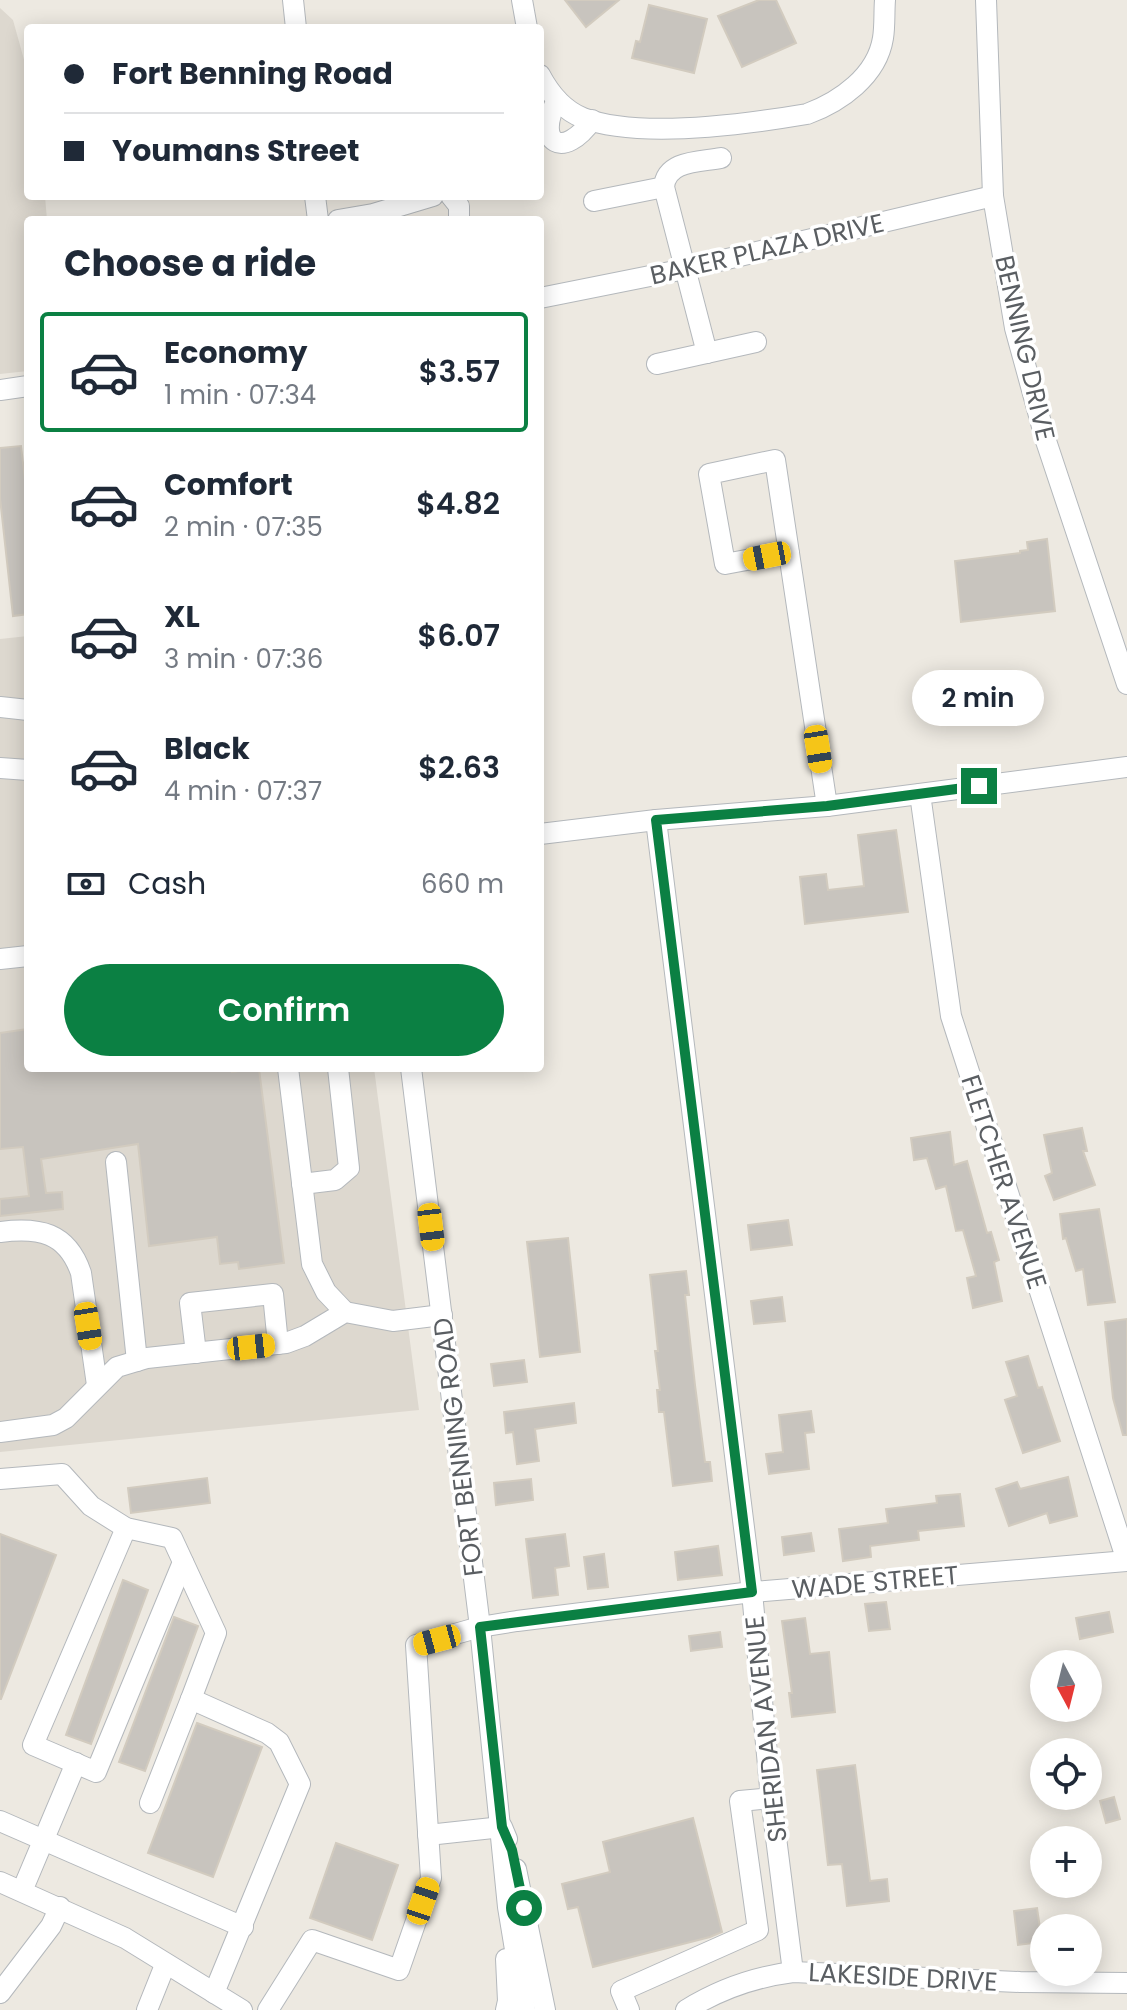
<!DOCTYPE html>
<html lang="en">
<head>
<meta charset="utf-8">
<style>
	:root { --surface:#fff; --page:#f2f2f3; --text:#1f2937; --muted:#747a83; --line:#e0e1e3; --accent:#0b8043 }
	body { margin:0; font-family:Poppins,sans-serif; background:var(--page); color:var(--text); height:100vh; display:flex; flex-direction:column; font-size:30px; white-space:nowrap }
	* { box-sizing:border-box; margin:0 }
	p { font-size:26px; color:var(--muted) }
	.icon { flex:none; width:44px; height:44px; fill:none; stroke:currentColor; stroke-width:2; stroke-linecap:round; stroke-linejoin:round }
	.map { position:relative; flex:1; overflow:hidden }
	.side { position:absolute; left:24px; top:216px; width:520px; height:856px; display:flex; flex-direction:column; background:var(--surface); border-radius:8px; box-shadow:0 4px 20px #0003 }
	.side>* { flex:none }
	.guide { position:absolute; left:24px; top:24px; width:520px; height:176px; border-radius:8px; box-shadow:0 4px 20px #0003; display:grid; align-content:center; height:176px; padding:0 40px; background:var(--surface) }
	.needle { width:52px; rotate:173deg }
	.buttons { position:absolute; left:1030px; top:1650px; display:grid; gap:16px }
	.buttons a { display:grid; place-items:center; width:72px; height:72px; border-radius:50%; background:var(--surface); box-shadow:0 4px 20px #0003; font-size:40px }
	.end { position:absolute; width:36px; height:36px; margin:-18px; border:10px solid #0b8043; background:#fff; box-shadow:0 0 0 4px #fff }
	.from { border-radius:50% }
	.bubble { position:absolute; height:56px; border-radius:28px; background:var(--surface); box-shadow:0 4px 20px #0003; font-size:26px; font-weight:600; line-height:56px; text-align:center }
	.car { position:absolute; width:24px; height:48px; margin:-24px -12px; border-radius:10px; box-shadow:0 0 6px 2px #0007; background:linear-gradient(#f5c518 24%,#345 0 40%,#f5c518 0 76%,#345 0 86%,#f5c518 0) }
	.guide b { display:flex; align-items:center; gap:28px; height:76px; font-size:30px }
	.guide b+b { border-top:2px solid var(--line) }
	.guide i { width:20px; height:20px; background:var(--text) }
	ul { padding:0; list-style:none }
	li { display:flex; align-items:center; gap:24px; height:120px; margin:0 16px 12px; padding:0 24px; border:4px solid transparent; border-radius:8px }
	li div { flex:1 }
	li b { display:block; font-size:30px }
	li em { font-style:normal; font-weight:600 }
	li.current { border-color:var(--accent) }
	li>.icon { width:72px; height:72px; stroke-width:1.5 }
	h2 { padding:0 40px; font-size:36px; line-height:96px }
	.pay { display:flex; align-items:center; gap:20px; height:88px; padding:0 40px; font-size:30px }
	.pay p { margin-inline-start:auto }
	.primary-button { display:flex; gap:16px; margin-top:auto; padding:16px 40px }
	.primary-button a { flex:1; height:92px; border-radius:48px; background:var(--accent); color:#fff; font-size:32px; font-weight:600; line-height:92px; text-align:center }
	.map>svg:first-child { display:block }
	.education { fill:#ddd8cf }
	.building { fill:#c8c4be; stroke:#d2cbbf; stroke-width:2 }
	.lines { fill:none; stroke-linecap:round; stroke-linejoin:round }
	.minor-casing { stroke:#b4b8bc; stroke-width:22 }
	.minor { stroke:#fff; stroke-width:20 }
	.route { stroke:#0b8043; stroke-width:10 }
	.labels { text-anchor:middle; dominant-baseline:central; stroke-width:7; stroke-linejoin:round; paint-order:stroke }
	.street-label { font-size:26px; fill:#5a5e62; stroke:#fff }
</style>
</head>
<body>
<div class="map">
<svg width="1127" height="2010" viewBox="0 0 1127 2010">
	<rect width="100%" height="100%" fill="#ede9e1"/>
	<g class="education">
		<polygon points="0,8 13,20 28,74 28,196 45,196 47,220 28,220 28,371 0,374"/>
		<polygon points="28,636 28,1068 374,1068 419,1410 0,1452 0,639"/>
	</g>
	<g class="building">
		<polygon points="565,0 619,0 586,27"/>
		<polygon points="759,0 776,0 796,43 742,67 718,16"/>
		<polygon points="649,5 707,19 694,73 632,58 636,41 640,42"/>
		<polygon points="21,446 28,505 28,614 13,616 0,498 0,448"/>
		<polygon points="1047,539 1055,611 961,622 955,561 1020,553 1020,551 1028,550 1027,542"/>
		<polygon points="896,830 908,912 805,924 800,877 826,874 828,890 864,886 858,835"/>
		<polygon points="28,1029 28,1068 232,1068 232,1072 259,1069 284,1263 239,1269 238,1262 220,1264 217,1237 149,1246 138,1144 41,1159 46,1193 62,1192 63,1209 0,1216 0,1199 29,1196 23,1147 0,1149 0,1033"/>
		<polygon points="1082,1128 1087,1151 1083,1151 1095,1185 1054,1200 1045,1176 1052,1173 1044,1135"/>
		<polygon points="950,1132 954,1165 967,1161 987,1233 991,1232 999,1260 994,1262 1002,1301 973,1308 967,1278 976,1276 963,1230 956,1231 946,1186 936,1189 927,1158 914,1160 911,1138"/>
		<polygon points="1099,1209 1115,1302 1088,1305 1083,1269 1076,1271 1066,1238 1063,1239 1060,1214"/>
		<polygon points="788,1220 792,1245 751,1250 748,1225"/>
		<polygon points="568,1238 580,1352 540,1357 527,1242"/>
		<polygon points="686,1271 689,1295 685,1295 695,1385 705,1462 710,1462 712,1481 673,1486 664,1412 659,1412 657,1390 660,1390 655,1351 658,1351 650,1275"/>
		<polygon points="782,1297 785,1321 754,1324 751,1301"/>
		<polygon points="1127,1319 1127,1435 1123,1435 1113,1398 1105,1322"/>
		<polygon points="1028,1356 1038,1388 1042,1387 1060,1441 1023,1453 1005,1400 1017,1396 1006,1362"/>
		<polygon points="524,1360 527,1382 494,1386 491,1364"/>
		<polygon points="574,1403 576,1423 535,1429 539,1461 517,1464 513,1432 506,1433 504,1412"/>
		<polygon points="811,1411 814,1432 805,1433 809,1469 769,1474 766,1454 783,1452 779,1415"/>
		<polygon points="1068,1477 1077,1516 1050,1523 1047,1513 1009,1526 996,1489 1017,1482 1020,1489"/>
		<polygon points="207,1478 210,1503 131,1513 128,1488"/>
		<polygon points="531,1479 533,1500 496,1505 494,1483"/>
		<polygon points="960,1494 964,1526 918,1531 919,1540 870,1546 871,1557 843,1561 839,1529 888,1523 886,1509 937,1503 936,1496"/>
		<polygon points="811,1533 814,1551 784,1555 782,1537"/>
		<polygon points="0,1534 56,1555 1,1699 0,1699"/>
		<polygon points="565,1534 569,1566 555,1568 558,1595 533,1598 526,1539"/>
		<polygon points="718,1546 722,1575 678,1580 675,1552"/>
		<polygon points="604,1554 608,1587 588,1589 584,1557"/>
		<polygon points="123,1580 148,1590 91,1744 66,1735"/>
		<polygon points="886,1602 890,1629 869,1631 865,1604"/>
		<polygon points="1109,1612 1113,1632 1080,1639 1076,1618"/>
		<polygon points="174,1617 198,1626 145,1771 119,1762"/>
		<polygon points="805,1618 810,1654 829,1652 835,1712 792,1717 789,1693 792,1693 782,1621"/>
		<polygon points="720,1632 722,1647 691,1651 689,1636"/>
		<polygon points="197,1723 262,1747 213,1877 148,1853"/>
		<polygon points="855,1765 870,1881 887,1879 889,1901 847,1906 842,1864 828,1865 817,1770"/>
		<polygon points="1114,1797 1120,1819 1106,1823 1100,1801"/>
		<polygon points="693,1818 722,1932 710,1937 593,1967 578,1907 568,1909 562,1884 610,1872 603,1842"/>
		<polygon points="336,1843 398,1865 372,1940 310,1918"/>
		<polygon points="1037,1908 1042,1942 1018,1945 1014,1911"/>
	</g>
	<g class="lines">
		<defs>
			<g id="minor">
				<polyline points="293,0 296,28"/>
				<polyline points="522,0 527,28"/>
				<polyline points="986,0 993,196 1015,328 1046,441 1127,684"/>
				<path d="M540,75c10,19 23,35 43,43 56,21 165,6 224,-4 33,-12 70,-38 76,-76 2,-12 1,-26 2,-38"/>
				<path d="M557,100c-23,44 7,60 35,20"/>
				<polyline points="315,196 318,220"/>
				<polyline points="451,196 459,206 459,220"/>
				<polyline points="594,201 664,187"/>
				<polyline points="338,220 373,214 433,196"/>
				<polyline points="540,298 685,269 993,196"/>
				<path d="M707,353l-43,-166c2,-27 36,-25 57,-29"/>
				<polyline points="657,364 756,342"/>
				<polyline points="0,390 28,386"/>
				<polyline points="789,552 725,564 709,474 775,460 827,806"/>
				<polyline points="0,707 28,710"/>
				<polyline points="0,768 28,770"/>
				<polyline points="920,794 951,1016 1127,1561"/>
				<polyline points="656,820 752,1592 771,1798 793,1972"/>
				<polyline points="540,834 656,820 827,806 1127,767"/>
				<polyline points="0,959 28,956"/>
				<polyline points="288,1068 312,1264 326,1292 345,1312"/>
				<polyline points="411,1068 480,1627 508,1907 525,2010"/>
				<polyline points="116,1162 137,1361"/>
				<polyline points="302,1184 335,1180 349,1168 338,1068"/>
				<path d="M0,1232c39,-5 67,0 81,41l16,112"/>
				<polyline points="196,1353 190,1303 273,1294 278,1344"/>
				<polyline points="0,1432 53,1425 66,1418 117,1367 147,1358 286,1343 305,1336 345,1312 393,1321 442,1315"/>
				<polyline points="0,1479 62,1474 91,1506 126,1528 172,1538 216,1633 191,1699"/>
				<polyline points="126,1528 33,1745 96,1772 183,1562"/>
				<polyline points="150,1803 191,1699 267,1733 279,1742 300,1784 214,1993"/>
				<polyline points="0,1821 243,1927"/>
				<polyline points="428,1835 502,1827 507,1839"/>
				<polyline points="516,1869 545,2010"/>
				<polyline points="0,1882 125,1938 242,2010"/>
				<polyline points="22,1891 76,1763"/>
				<polyline points="506,1959 508,2001 506,2010"/>
				<polyline points="0,1993 51,1926 60,1907"/>
				<polyline points="147,2010 165,1965"/>
				<polyline points="268,2010 312,1940 399,1970 431,1878 416,1645 480,1627 517,1621 752,1592 1127,1561"/>
				<polyline points="629,2010 621,1991 758,1930 740,1801 771,1798"/>
				<path d="M686,2010c34,-21 68,-33 107,-38l227,10 107,1"/>
			</g>
		</defs>
		<use href="#minor" class="minor-casing"/>
		<use href="#minor" class="minor"/>
	</g>
	<g class="lines">
		<polyline class="route" points="524,1908 512,1850 502,1827 480,1627 752,1592 656,820 827,806 979,786"/>
	</g>
	<g class="labels">
		<g class="street-label">
			<text transform="translate(767 249) rotate(-13)">BAKER PLAZA DRIVE</text>
			<text transform="translate(1025 348) rotate(77)">BENNING DRIVE</text>
			<text transform="translate(1004 1182) rotate(72)">FLETCHER AVENUE</text>
			<text transform="translate(458 1447) rotate(-97)">FORT BENNING ROAD</text>
			<text transform="translate(875 1582) rotate(-5)">WADE STREET</text>
			<text transform="translate(766 1729) rotate(-96)">SHERIDAN AVENUE</text>
			<text transform="translate(903 1977) rotate(3)">LAKESIDE DRIVE</text>
		</g>
	</g>
</svg>
<div class="buttons">
<a><svg class="needle" viewBox="-14 -14 28 28"><path d="M0-13l5 13h-10z" fill="#e53935"/><path d="M0 13l5-13h-10z" fill="#747a83"/></svg></a>
<a><svg class="icon" aria-label="locate" viewBox="0 0 24 24"><circle cx="12" cy="12" r="6"/><path d="M12 2v4M12 18v4M2 12h4M18 12h4"/></svg></a>
<a>+</a>
<a>−</a>
</div>
<i class="end from" style="left:524px;top:1908px"></i>
<i class="end" style="left:979px;top:786px"></i>
<div class="bubble" style="left:912px;top:670px;width:132px">2 min</div>
<i class="car" style="left:767px;top:556px;rotate:259deg"></i>
<i class="car" style="left:818px;top:749px;rotate:171deg"></i>
<i class="car" style="left:431px;top:1227px;rotate:173deg"></i>
<i class="car" style="left:88px;top:1326px;rotate:171deg"></i>
<i class="car" style="left:251px;top:1347px;rotate:84deg"></i>
<i class="car" style="left:437px;top:1640px;rotate:255deg"></i>
<i class="car" style="left:423px;top:1901px;rotate:19deg"></i>
<div class="guide">
<b><i class="from"></i>Fort Benning Road</b>
<b><i></i>Youmans Street</b>
</div>
<section class="side">
<h2>Choose a ride</h2>
<ul>
<li class="current"><svg class="icon" aria-label="car" viewBox="0 0 24 24"><path d="M5 17H2v-5l4-1 3-4h7l3 4 3 1v5h-3M9 17h6M6 11h13"/><circle cx="7" cy="17" r="2"/><circle cx="17" cy="17" r="2"/></svg><div><b>Economy</b><p>1 min · 07:34</p></div><em>$3.57</em></li>
<li><svg class="icon" aria-label="car" viewBox="0 0 24 24"><path d="M5 17H2v-5l4-1 3-4h7l3 4 3 1v5h-3M9 17h6M6 11h13"/><circle cx="7" cy="17" r="2"/><circle cx="17" cy="17" r="2"/></svg><div><b>Comfort</b><p>2 min · 07:35</p></div><em>$4.82</em></li>
<li><svg class="icon" aria-label="car" viewBox="0 0 24 24"><path d="M5 17H2v-5l4-1 3-4h7l3 4 3 1v5h-3M9 17h6M6 11h13"/><circle cx="7" cy="17" r="2"/><circle cx="17" cy="17" r="2"/></svg><div><b>XL</b><p>3 min · 07:36</p></div><em>$6.07</em></li>
<li><svg class="icon" aria-label="car" viewBox="0 0 24 24"><path d="M5 17H2v-5l4-1 3-4h7l3 4 3 1v5h-3M9 17h6M6 11h13"/><circle cx="7" cy="17" r="2"/><circle cx="17" cy="17" r="2"/></svg><div><b>Black</b><p>4 min · 07:37</p></div><em>$2.63</em></li>
</ul>
<div class="pay"><svg class="icon" aria-label="cash" viewBox="0 0 24 24"><path d="M3 7h18v10H3z"/><circle cx="12" cy="12" r="2"/></svg>Cash<p>660 m</p></div>
<div class="primary-button"><a>Confirm</a></div>
</section>
</div>
</body>
</html>
